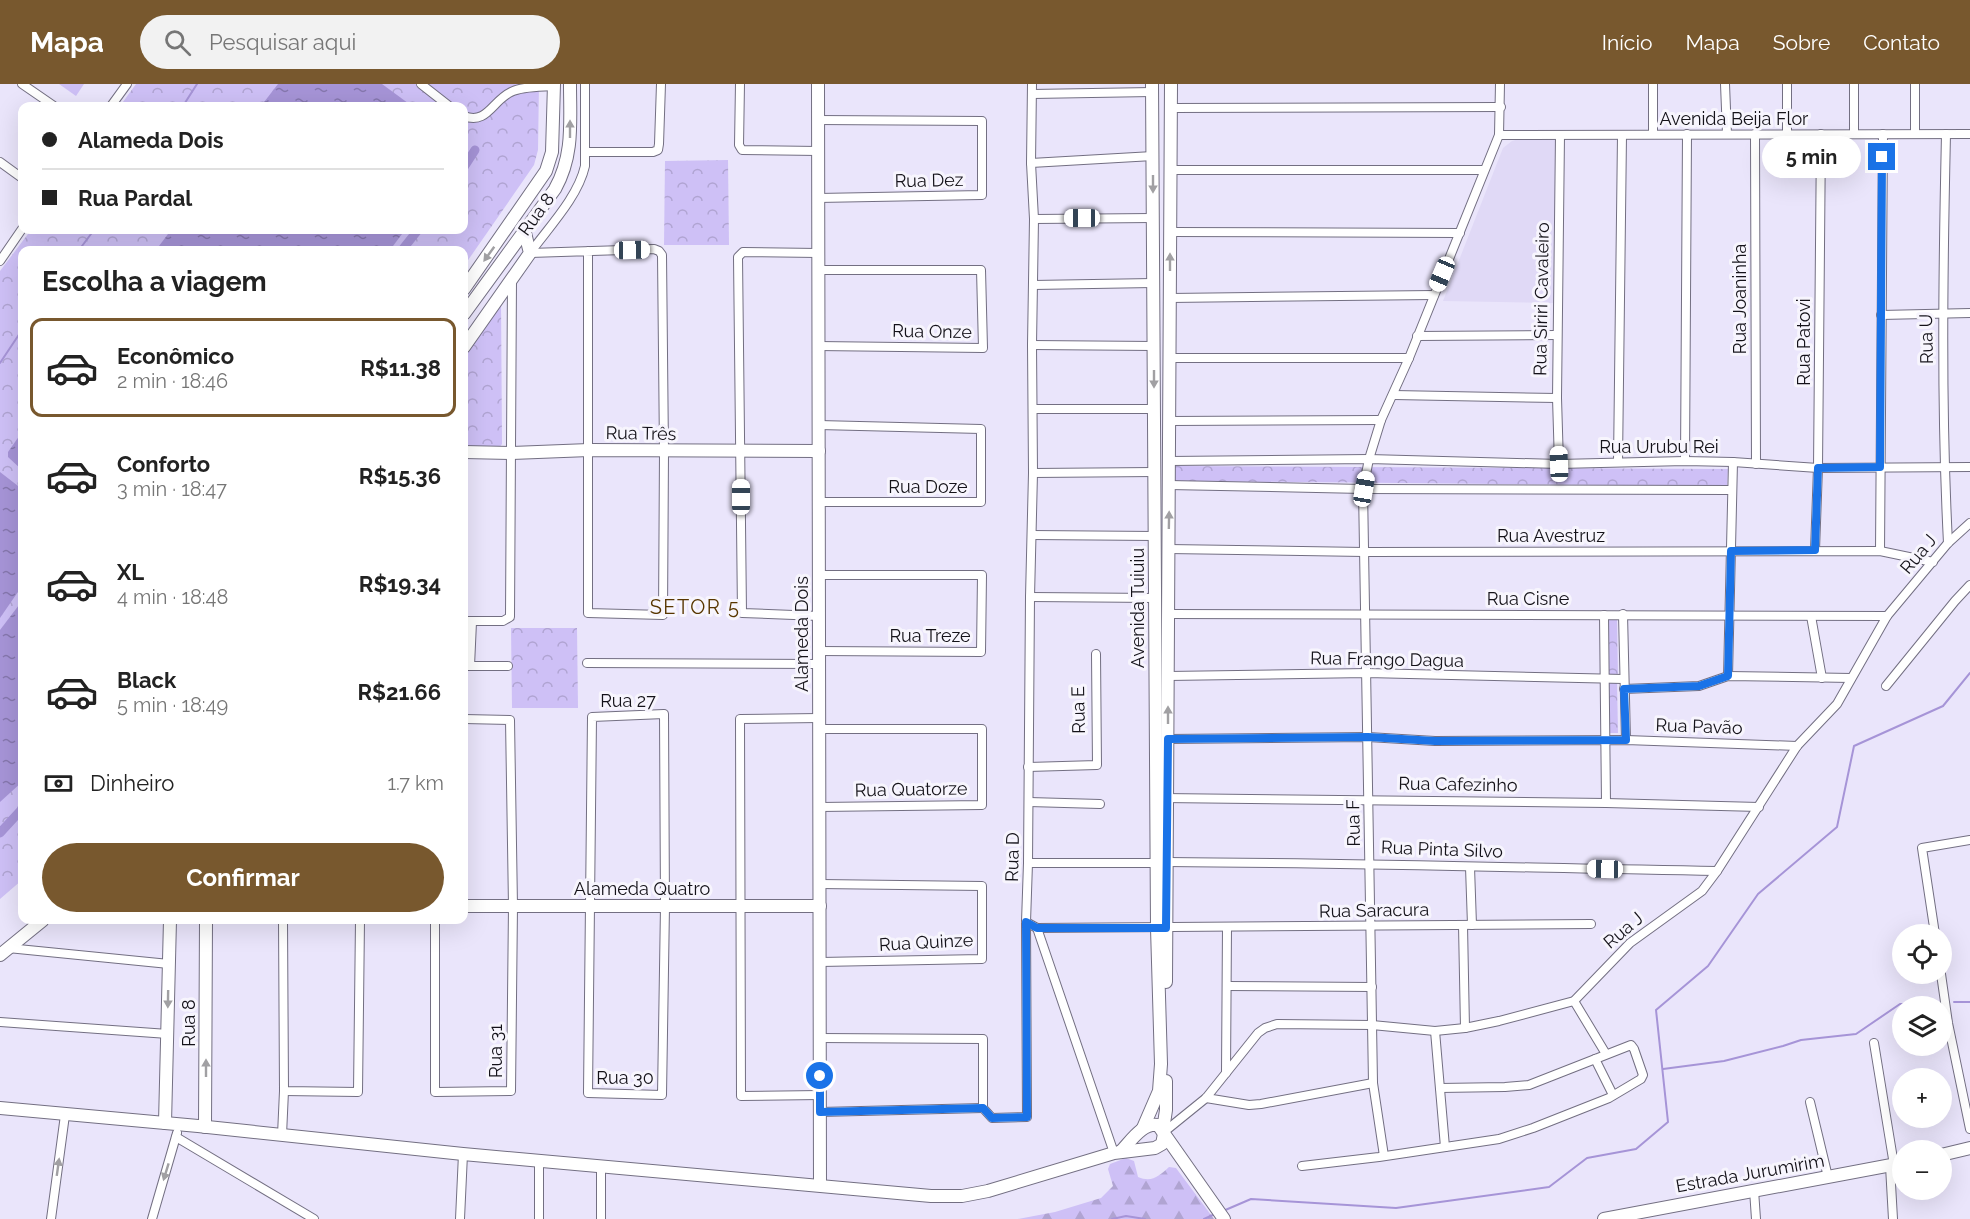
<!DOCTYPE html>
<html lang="pt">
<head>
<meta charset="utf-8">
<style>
	:root { --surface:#fff; --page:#f2f2f2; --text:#222; --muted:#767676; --line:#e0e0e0; --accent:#78582e }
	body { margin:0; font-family:Raleway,sans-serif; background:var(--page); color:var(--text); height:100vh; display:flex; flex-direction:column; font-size:22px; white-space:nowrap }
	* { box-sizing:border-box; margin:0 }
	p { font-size:20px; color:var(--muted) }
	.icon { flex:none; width:33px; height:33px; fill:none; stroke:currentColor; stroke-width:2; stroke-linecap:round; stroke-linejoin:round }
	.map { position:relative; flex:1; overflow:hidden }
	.drawer { position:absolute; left:18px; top:162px; width:450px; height:678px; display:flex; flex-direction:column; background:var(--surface); border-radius:12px; box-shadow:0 6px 24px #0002 }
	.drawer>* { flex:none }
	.top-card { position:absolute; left:18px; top:18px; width:450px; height:132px; border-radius:12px; box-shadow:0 6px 24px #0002; display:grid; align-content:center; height:132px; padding:0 24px; background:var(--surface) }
	.fabs { position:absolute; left:1892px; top:840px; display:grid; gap:12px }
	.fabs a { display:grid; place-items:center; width:60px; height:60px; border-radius:50%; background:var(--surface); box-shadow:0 6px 24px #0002; font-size:30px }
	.end { position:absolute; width:27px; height:27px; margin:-14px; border:8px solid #1a73e8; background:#fff; box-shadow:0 0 0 3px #fff }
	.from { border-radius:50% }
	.bubble { position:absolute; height:42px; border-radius:21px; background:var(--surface); box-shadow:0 6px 24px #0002; font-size:20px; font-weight:700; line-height:42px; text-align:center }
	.car { position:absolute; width:18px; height:36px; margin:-18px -9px; border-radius:8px; box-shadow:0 0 4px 2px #0007; background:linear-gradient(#fff 24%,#345 0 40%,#fff 0 76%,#345 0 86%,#fff 0) }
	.top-card b { display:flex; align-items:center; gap:21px; height:57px; font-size:22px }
	.top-card b+b { border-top:2px solid var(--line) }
	.top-card i { width:15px; height:15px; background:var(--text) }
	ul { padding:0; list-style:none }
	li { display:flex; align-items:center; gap:18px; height:99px; margin:0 12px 9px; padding:0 12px; border:3px solid transparent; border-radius:12px }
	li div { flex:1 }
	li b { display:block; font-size:22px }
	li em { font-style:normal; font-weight:700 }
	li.current { border-color:var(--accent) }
	li>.icon { width:54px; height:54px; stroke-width:1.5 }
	h2 { padding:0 24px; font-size:27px; line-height:72px }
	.pay { display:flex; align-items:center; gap:15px; height:66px; padding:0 24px; font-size:22px }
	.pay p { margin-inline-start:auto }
	.primary-button { display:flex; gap:12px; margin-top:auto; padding:12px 24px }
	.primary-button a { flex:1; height:69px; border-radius:36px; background:var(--accent); color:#fff; font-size:24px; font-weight:700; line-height:69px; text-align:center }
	header { display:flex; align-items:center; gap:36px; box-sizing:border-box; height:84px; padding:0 30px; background:var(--accent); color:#fff }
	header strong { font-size:28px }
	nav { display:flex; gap:33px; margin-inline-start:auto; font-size:21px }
	.search { width:420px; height:54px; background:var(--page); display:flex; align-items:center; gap:15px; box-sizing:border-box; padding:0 21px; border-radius:33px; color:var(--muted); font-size:22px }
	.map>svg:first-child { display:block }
	.built { fill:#e0d9f6 }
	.grass { fill:#cec0f6 }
	.forest { fill:url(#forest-firs) }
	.park { fill:url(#park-crowns) }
	.water { fill:url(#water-ripples) }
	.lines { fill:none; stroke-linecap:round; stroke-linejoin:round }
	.stream { stroke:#a694d7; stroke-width:2 }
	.canal { stroke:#a694d7; stroke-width:9 }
	.street-casing { stroke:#736f82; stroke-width:10 }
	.secondary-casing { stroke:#736f82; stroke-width:14 }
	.street { stroke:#fff; stroke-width:8 }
	.secondary { stroke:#fff; stroke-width:12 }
	.oneway { fill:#a1a0a3 }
	.route { stroke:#1a73e8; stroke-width:8 }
	.labels { text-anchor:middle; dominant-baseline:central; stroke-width:6; stroke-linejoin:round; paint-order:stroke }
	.street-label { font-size:18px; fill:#141219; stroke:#f7f5fd }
	.neighbourhood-label { font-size:20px; letter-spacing:1.5px; fill:#583600; stroke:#f7f5fd }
</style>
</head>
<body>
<header>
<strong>Mapa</strong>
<div class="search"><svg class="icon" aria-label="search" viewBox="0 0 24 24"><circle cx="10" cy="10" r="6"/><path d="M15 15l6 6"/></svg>Pesquisar aqui</div>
<nav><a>Início</a><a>Mapa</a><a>Sobre</a><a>Contato</a></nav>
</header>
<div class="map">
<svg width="1970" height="1135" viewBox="0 0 1970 1135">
	<defs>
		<pattern id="forest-firs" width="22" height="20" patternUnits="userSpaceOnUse" patternTransform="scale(1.5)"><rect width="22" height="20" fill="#cec0f6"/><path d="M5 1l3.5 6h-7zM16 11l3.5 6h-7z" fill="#b0a4d2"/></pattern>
		<pattern id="park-crowns" width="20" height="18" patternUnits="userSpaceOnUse" patternTransform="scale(1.5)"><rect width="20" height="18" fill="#cec0f6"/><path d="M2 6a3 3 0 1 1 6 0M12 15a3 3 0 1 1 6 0" fill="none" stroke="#b0a4d2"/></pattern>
		<pattern id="water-ripples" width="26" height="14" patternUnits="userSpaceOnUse" patternTransform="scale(1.5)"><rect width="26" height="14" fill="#a694d7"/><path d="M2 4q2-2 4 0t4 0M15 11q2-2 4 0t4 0" fill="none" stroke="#8677ae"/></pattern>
	</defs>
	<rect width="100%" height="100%" fill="#eae5fb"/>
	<polygon class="built" points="1557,53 1554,219 1443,217 1503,64 1512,57 1522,54"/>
	<polygon class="grass" points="59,0 84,0 76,12"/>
	<path class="forest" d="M1126,1074l8,3 4,16c14,6 21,-1 31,-10l7,1 38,51h-196l37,-7 46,-14 12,-12 -5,-17 2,-5z"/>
	<g class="park">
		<polygon points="136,0 539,0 538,66 534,81 464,182 464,166 22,166 22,796 0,815 0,187 31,146 464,146 464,22 120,22"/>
		<polygon points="728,76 729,161 664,161 665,77"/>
		<polygon points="501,216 502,360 499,364 464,364 464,267"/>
		<polygon points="1174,382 1728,385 1727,402 1174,397"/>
		<polygon points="1608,534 1617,534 1618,594 1608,594"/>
		<polygon points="511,544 577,544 578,624 512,624"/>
		<polygon points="1608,597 1617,597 1618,649 1609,649"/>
	</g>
	<g class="water">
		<polygon points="278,0 382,0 412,22 261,22"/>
		<polygon points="171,146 405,146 390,166 156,166"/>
		<polygon points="22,348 22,386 8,373 8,368"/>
		<polygon points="0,388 22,405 22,502 0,534"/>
		<polygon points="22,517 22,698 0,718 0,546"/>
	</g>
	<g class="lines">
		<g class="stream">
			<polyline points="183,22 197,0"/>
			<polyline points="79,166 94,146"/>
			<polyline points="0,279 22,246"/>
			<polyline points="1954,918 1970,918"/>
			<polyline points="1663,985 1724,977 1783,962 1801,956 1856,950 1900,920 1937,920"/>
			<polyline points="1223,1127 1251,1115 1396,1124 1549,1103 1587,1074 1636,1065 1668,1038 1656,926 1708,882 1758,810 1837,743 1854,662 1943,622 1970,589"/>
			<polyline points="1112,1135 1126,1132 1145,1135"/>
			<polyline points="1204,1135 1215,1130"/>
		</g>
		<g class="canal">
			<polyline points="464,83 475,66"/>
			<polyline points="402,166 418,146"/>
			<polyline points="0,749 22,725"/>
		</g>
		<defs>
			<g id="street">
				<polyline points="22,0 54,22"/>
				<polyline points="421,0 449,22"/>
				<polyline points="740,0 739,61 742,66 818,67"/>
				<polyline points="1725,0 1727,50"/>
				<polyline points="1854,0 1854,50"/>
				<polyline points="1915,0 1915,50"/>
				<polyline points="1032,10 1152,8"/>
				<polyline points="111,22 127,0"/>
				<polyline points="1171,24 1501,23"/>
				<path d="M464,32c23,9 28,-15 47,-24 12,-6 30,-5 43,-6"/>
				<polyline points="818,36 982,37 982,111 818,114"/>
				<polyline points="1653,50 1653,0"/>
				<polyline points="1755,50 1756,380"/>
				<polyline points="1787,50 1787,0"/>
				<path d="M1946,50c-3,136 -5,272 2,409"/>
				<polyline points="1499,51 1970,50"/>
				<polyline points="585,68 653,68 658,66 659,60 661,0"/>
				<polyline points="0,78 22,94"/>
				<polyline points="1031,79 1153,72"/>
				<polyline points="1171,86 1484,86"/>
				<polyline points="1034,135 1153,134"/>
				<polyline points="1170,148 1460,149"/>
				<polyline points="530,169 654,165 659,167 662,171 664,368 663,531 588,529 588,167"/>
				<path d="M530,169c19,-26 48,-56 55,-87v-82"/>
				<polyline points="818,169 743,168 738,173 742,529 819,532"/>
				<polyline points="0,177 22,145"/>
				<polyline points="818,186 981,186 983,264 818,262"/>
				<polyline points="1033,201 1153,199"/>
				<polyline points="1170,214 1434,211"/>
				<polyline points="1881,231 1970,229"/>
				<polyline points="1417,252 1557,251"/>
				<polyline points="1032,261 1154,262"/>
				<polyline points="1170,274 1409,274"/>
				<polyline points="1394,311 1557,314"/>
				<polyline points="1033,325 1154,325"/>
				<polyline points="1169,337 1381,336"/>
				<polyline points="819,341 981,345 981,418 819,418"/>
				<polyline points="1169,377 1369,375 1559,380 1685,377 1733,378 1818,384 1970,383"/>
				<polyline points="1685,377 1687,50"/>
				<polyline points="1618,378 1622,51"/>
				<polyline points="1559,380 1557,314 1560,51"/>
				<polyline points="1033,389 1154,388"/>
				<polyline points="1169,401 1363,405 1732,406"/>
				<polyline points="1032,451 1155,452"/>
				<polyline points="1168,465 1364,468 1880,467 1933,478"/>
				<polyline points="1815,466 1818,384 1821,50"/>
				<polyline points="1880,467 1883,50"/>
				<polyline points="819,491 982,491 981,568 819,567"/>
				<polyline points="1030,513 1156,514"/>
				<polyline points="1168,530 1887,532"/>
				<polyline points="1623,530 1626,656"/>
				<polyline points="1604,531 1606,719"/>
				<polyline points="1811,532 1822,594"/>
				<polyline points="464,537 503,537 510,533 512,195"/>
				<polyline points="587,579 819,580"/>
				<polyline points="464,582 508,582"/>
				<polyline points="470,582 472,538"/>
				<polyline points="1168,592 1367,589 1623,595"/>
				<polyline points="1728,592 1733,378"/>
				<polyline points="1886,602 1955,517 1970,501"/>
				<polyline points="1624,605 1699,602 1728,592 1851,594"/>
				<polygon points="664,630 665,822 662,1011 588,1009 592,633"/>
				<polyline points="819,634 740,635 741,1012 820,1011"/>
				<polyline points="819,645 982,645 982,721 820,723"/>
				<polyline points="1168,655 1368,653 1435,657 1626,656 1797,662"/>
				<polyline points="1028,683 1097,681 1096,570"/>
				<polyline points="1163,714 1606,719 1759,723"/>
				<polyline points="1029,718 1100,720"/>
				<path d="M1167,778c183,1 367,6 550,9"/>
				<polyline points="1028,779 1156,779"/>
				<polyline points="1470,783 1472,841"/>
				<polyline points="820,800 982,802 982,875 820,878"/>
				<polyline points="283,836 284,1007 358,1008 360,836"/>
				<polyline points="435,836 435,1008 511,1007 513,822 510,636 464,635"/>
				<polyline points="1026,838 1037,844 1591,840"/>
				<polyline points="1463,841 1465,944"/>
				<polyline points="1037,844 1114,1069"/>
				<polyline points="1935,850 1922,764 1970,756"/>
				<polyline points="8,864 169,880"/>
				<polyline points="1941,890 1948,939 1970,1045"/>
				<polyline points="1227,902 1372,903"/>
				<polyline points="1574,917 1606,970"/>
				<polyline points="0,938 168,950"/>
				<polyline points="1435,947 1445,1063"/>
				<polyline points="820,954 983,955 983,1024 992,1034 1027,1033 1026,838 1028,779 1030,513 1033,389 1032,261 1034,135 1031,79 1032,0"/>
				<polyline points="1874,959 1894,1081"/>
				<polyline points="1595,975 1613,1011"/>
				<polyline points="1226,989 1227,843"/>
				<polyline points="1206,1014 1249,1021 1261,1020 1373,999"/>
				<polyline points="1810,1018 1828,1093"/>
				<polyline points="820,1028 983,1024"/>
				<polyline points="1164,1048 1206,1014 1258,949 1265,944 1277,940 1372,941 1435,947 1465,944 1499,937 1574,917 1630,859 1702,807 1717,787 1797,662 1837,620 1887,532 1948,459 1970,439"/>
				<polyline points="282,1051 284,1007"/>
				<polyline points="176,1053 314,1135"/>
				<polyline points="1384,1072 1373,999 1363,405 1369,375 1381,336 1409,274 1499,51 1500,0"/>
				<polyline points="1302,1082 1379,1073 1499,1055 1533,1044 1609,1014 1641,995 1643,991 1634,965 1631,961 1529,1001 1505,1003 1440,1004"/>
				<polyline points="1890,1082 1893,1135"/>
				<polyline points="1754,1106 1756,1135"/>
				<polyline points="51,1135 65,1031"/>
				<polyline points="152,1135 177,1049"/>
				<polyline points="460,1135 463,1070"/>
				<polyline points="539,1135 539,1076"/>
				<polyline points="601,1135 601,1082"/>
			</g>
			<g id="secondary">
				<polyline points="818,0 820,1101"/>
				<polyline points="464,205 546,87 552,68 554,0"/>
				<path d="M464,230l91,-125c19,-34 15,-67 15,-105"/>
				<polyline points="464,263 530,169 524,145"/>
				<polyline points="464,368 512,369 589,366 819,367"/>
				<polyline points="464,822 820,822"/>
				<polyline points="0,871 43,836"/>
				<polyline points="1166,898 1171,0"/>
				<polyline points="0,1024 198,1042 463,1070 931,1112 962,1112 988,1107 1114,1069 1155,1064 1162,1060 1164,1050"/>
				<polyline points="165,1039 170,836"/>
				<polyline points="205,1043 206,836"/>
				<polyline points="1143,1044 1159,1007 1161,980 1157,844 1152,0"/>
				<polyline points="1163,1046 1166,1026 1166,997"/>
				<path d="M1121,1067c10,-10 22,-29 37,-26l66,94"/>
				<polyline points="1941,1071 1970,1064"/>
				<polyline points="1604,1135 1902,1079"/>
			</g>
		</defs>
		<use href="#street" class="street-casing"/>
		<use href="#secondary" class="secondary-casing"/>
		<use href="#street" class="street"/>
		<use href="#secondary" class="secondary"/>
	</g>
	<defs><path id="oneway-solid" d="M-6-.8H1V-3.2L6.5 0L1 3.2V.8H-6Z" transform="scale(1.5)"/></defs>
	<g class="oneway">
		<use href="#oneway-solid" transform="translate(570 45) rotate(-90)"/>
		<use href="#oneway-solid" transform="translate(1153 100) rotate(90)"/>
		<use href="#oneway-solid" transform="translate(489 170) rotate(126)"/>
		<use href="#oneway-solid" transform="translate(1170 178) rotate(-90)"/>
		<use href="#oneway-solid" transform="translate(1154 295) rotate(90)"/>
		<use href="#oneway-solid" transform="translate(1169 436) rotate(-89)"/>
		<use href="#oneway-solid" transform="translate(1168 631) rotate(-90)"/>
		<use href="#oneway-solid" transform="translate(168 915) rotate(91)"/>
		<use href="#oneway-solid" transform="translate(206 984) rotate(-90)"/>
		<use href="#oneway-solid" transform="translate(58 1083) rotate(-82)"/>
		<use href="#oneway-solid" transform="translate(166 1088) rotate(107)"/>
	</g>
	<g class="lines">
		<polyline class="route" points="820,992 820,1028 983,1024 992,1034 1027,1033 1026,838 1037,844 1166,844 1168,655 1368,653 1435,657 1626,656 1624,605 1699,602 1728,592 1731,467 1815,466 1818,384 1880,383 1882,73"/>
	</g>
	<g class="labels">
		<g class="street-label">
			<text x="1734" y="34">Avenida Beija Flor</text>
			<text transform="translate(929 96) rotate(-1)">Rua Dez</text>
			<text transform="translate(536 130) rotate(-54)">Rua 8</text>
			<text transform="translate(1541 215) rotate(-89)">Rua Siriri Cavaleiro</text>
			<text transform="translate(1739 215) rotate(-90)">Rua Joaninha</text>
			<text transform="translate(932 247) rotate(1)">Rua Onze</text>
			<text transform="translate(1926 255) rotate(-91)">Rua U</text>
			<text transform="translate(1803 258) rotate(-90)">Rua Patovi</text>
			<text transform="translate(641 349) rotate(1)">Rua Três</text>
			<text x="1659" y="362">Rua Urubu Rei</text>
			<text x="928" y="402">Rua Doze</text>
			<text x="1551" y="451">Rua Avestruz</text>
			<text transform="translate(1918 470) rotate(-50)">Rua J</text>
			<text x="1528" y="514">Rua Cisne</text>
			<text transform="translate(1137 524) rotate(-90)">Avenida Tuiuiu</text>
			<text transform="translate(801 550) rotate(-90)">Alameda Dois</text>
			<text x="930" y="551">Rua Treze</text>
			<text transform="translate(1387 575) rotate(1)">Rua Frango Dagua</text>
			<text x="628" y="616">Rua 27</text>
			<text transform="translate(1078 626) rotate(-91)">Rua E</text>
			<text transform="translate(1699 642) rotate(2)">Rua Pavão</text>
			<text transform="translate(1458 700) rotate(1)">Rua Cafezinho</text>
			<text transform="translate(911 705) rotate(-1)">Rua Quatorze</text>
			<text transform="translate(1353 739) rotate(-91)">Rua F</text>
			<text transform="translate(1442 765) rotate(2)">Rua Pinta Silvo</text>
			<text transform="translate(1012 773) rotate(-89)">Rua D</text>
			<text x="642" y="804">Alameda Quatro</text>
			<text transform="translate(1374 826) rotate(-1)">Rua Saracura</text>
			<text transform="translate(1623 846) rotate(-40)">Rua J</text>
			<text transform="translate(926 858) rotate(-3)">Rua Quinze</text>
			<text transform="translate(188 939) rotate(-90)">Rua 8</text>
			<text transform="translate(495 967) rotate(-90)">Rua 31</text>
			<text x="625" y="993">Rua 30</text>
			<text transform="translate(1750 1089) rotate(-10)">Estrada Jurumirim</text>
		</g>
		<g class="neighbourhood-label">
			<text x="695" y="523">SETOR 5</text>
		</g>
	</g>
</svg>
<div class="fabs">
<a><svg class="icon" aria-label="locate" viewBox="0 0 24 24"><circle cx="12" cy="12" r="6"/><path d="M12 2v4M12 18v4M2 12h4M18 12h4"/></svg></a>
<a><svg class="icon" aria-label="layers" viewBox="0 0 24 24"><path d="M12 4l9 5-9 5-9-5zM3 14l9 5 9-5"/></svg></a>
<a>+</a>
<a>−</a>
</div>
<i class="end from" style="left:820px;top:992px"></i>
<i class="end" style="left:1882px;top:73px"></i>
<div class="bubble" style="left:1762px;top:52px;width:99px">5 min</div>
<i class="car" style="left:1082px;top:134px;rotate:270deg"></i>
<i class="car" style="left:632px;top:166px;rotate:89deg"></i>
<i class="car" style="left:1442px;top:190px;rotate:203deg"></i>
<i class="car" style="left:1559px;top:380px;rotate:358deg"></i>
<i class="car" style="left:1364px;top:405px;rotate:10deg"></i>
<i class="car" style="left:741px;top:413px;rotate:0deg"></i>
<i class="car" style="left:1605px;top:785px;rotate:271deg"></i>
<div class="top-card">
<b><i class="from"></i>Alameda Dois</b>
<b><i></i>Rua Pardal</b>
</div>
<section class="drawer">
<h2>Escolha a viagem</h2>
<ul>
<li class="current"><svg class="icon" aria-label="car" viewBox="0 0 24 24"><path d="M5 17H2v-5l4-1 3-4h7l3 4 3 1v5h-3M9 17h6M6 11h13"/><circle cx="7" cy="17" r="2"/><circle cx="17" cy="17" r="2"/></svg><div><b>Econômico</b><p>2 min · 18:46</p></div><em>R$11.38</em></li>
<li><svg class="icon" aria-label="car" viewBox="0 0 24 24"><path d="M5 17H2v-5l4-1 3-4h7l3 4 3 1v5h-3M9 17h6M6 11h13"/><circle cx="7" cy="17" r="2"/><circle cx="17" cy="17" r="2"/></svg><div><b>Conforto</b><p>3 min · 18:47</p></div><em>R$15.36</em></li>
<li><svg class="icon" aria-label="car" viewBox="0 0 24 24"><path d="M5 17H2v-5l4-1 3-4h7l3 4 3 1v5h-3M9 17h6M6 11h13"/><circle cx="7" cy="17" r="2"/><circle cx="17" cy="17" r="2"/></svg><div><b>XL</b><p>4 min · 18:48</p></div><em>R$19.34</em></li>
<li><svg class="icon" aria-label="car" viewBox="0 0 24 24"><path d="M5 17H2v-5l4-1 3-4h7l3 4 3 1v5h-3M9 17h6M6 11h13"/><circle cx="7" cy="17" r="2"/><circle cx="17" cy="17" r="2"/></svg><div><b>Black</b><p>5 min · 18:49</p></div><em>R$21.66</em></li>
</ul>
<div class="pay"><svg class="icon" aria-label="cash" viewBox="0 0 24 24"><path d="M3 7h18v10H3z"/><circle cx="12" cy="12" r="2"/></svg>Dinheiro<p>1.7 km</p></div>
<div class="primary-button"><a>Confirmar</a></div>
</section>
</div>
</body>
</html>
